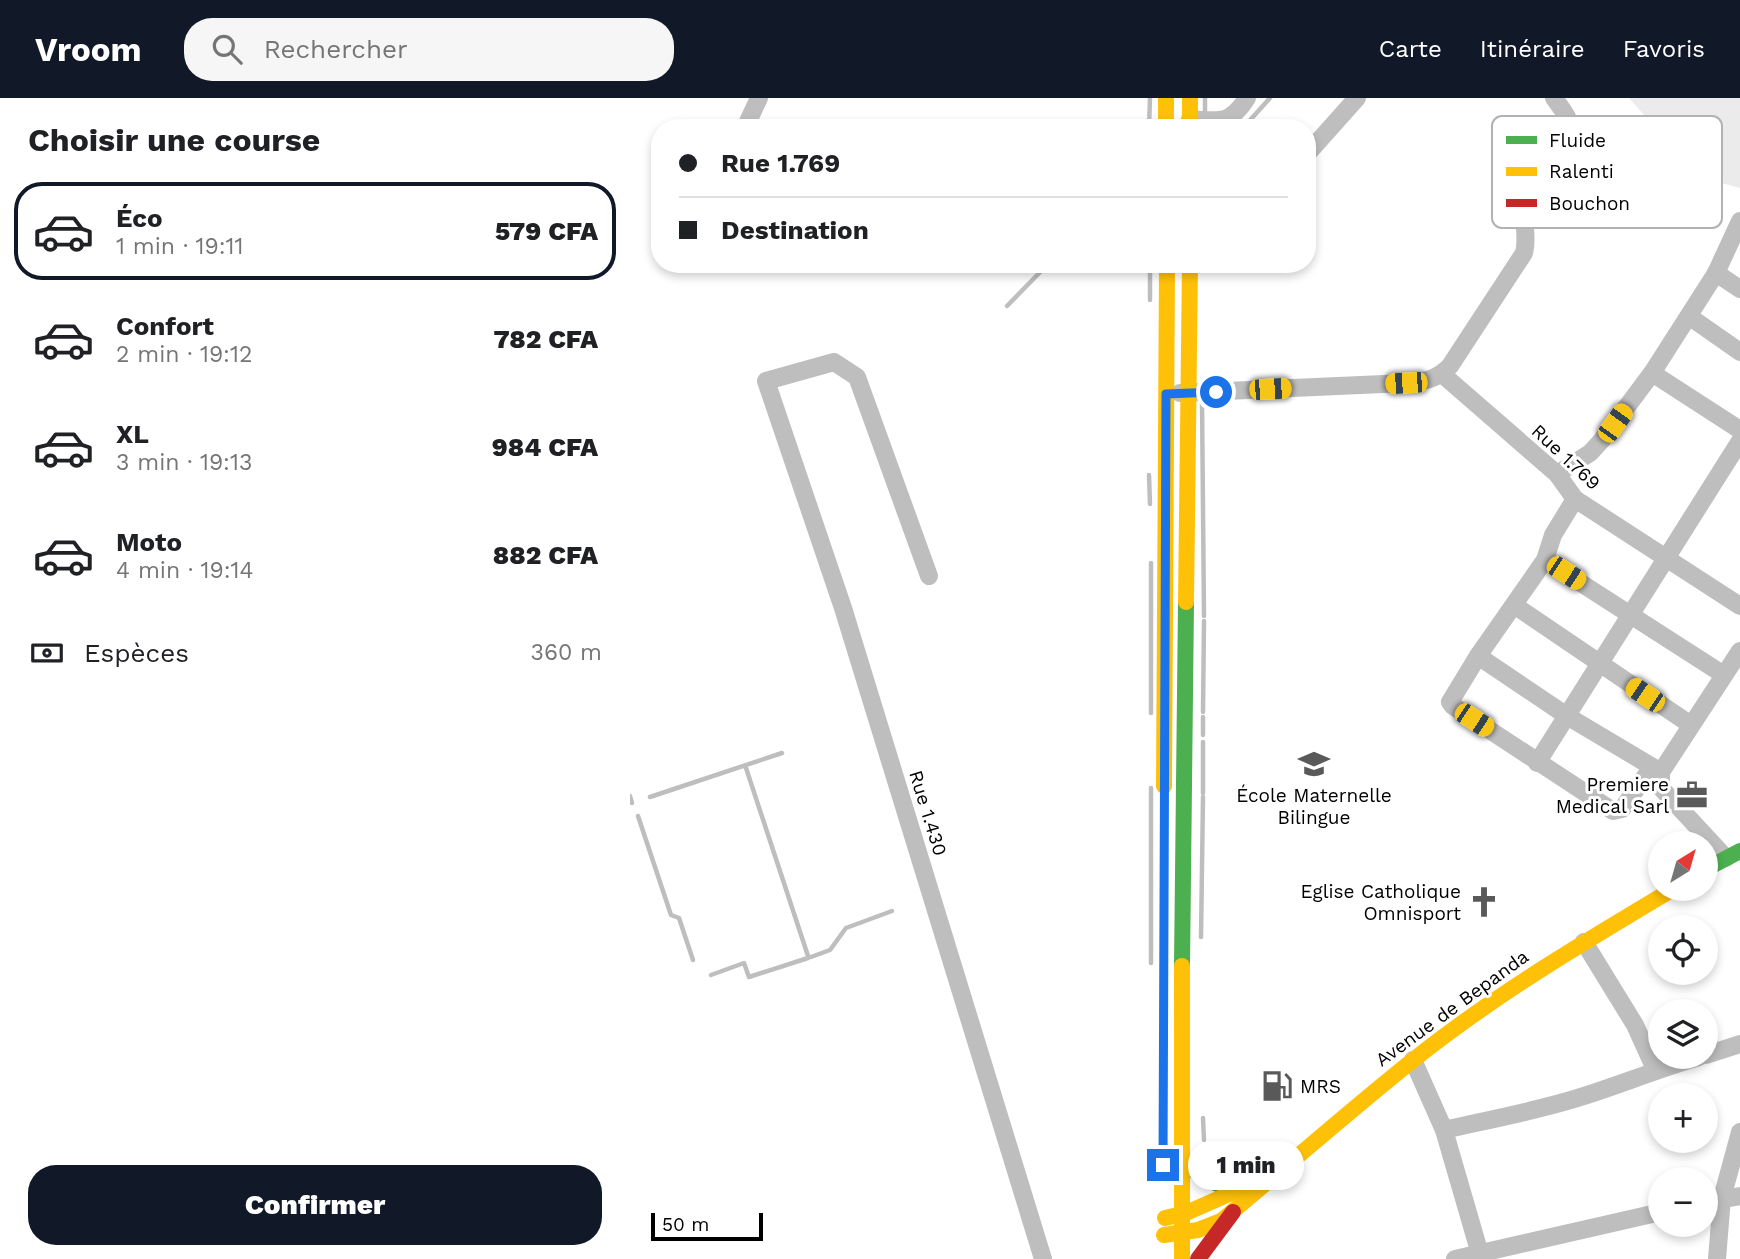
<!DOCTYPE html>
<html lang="fr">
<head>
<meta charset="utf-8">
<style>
	:root { --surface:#fff; --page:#f6f6f6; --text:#202124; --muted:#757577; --line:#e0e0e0; --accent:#111827 }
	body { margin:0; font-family:"Work Sans",sans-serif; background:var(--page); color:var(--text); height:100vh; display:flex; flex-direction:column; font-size:26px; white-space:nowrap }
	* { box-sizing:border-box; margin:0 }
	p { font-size:23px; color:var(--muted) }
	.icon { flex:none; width:38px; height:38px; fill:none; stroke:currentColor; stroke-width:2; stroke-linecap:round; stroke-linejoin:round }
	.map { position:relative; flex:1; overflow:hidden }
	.drawer { display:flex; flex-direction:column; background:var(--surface); width:630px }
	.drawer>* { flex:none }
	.hud { position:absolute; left:21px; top:21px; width:665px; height:154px; border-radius:28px; box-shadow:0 4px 10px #0003; display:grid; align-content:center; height:154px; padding:0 28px; background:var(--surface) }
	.needle { width:46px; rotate:37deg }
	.buttons { position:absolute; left:1018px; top:733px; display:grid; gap:14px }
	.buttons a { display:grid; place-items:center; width:70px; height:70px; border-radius:50%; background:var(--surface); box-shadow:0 4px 10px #0003; font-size:35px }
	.scale { position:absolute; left:21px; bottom:18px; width:112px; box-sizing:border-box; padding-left:7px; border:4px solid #000; border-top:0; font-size:19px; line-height:24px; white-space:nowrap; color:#000; -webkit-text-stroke:5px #fff; paint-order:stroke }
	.end { position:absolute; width:32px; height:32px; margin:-16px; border:9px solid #1a73e8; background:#fff; box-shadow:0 0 0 4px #fff }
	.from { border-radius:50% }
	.bubble { position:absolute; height:49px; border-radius:24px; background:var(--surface); box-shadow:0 4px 10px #0003; font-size:23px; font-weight:800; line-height:49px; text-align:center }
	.car { position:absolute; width:21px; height:42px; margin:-21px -10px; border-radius:9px; box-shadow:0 0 5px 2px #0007; background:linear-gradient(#f5c518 24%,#345 0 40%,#f5c518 0 76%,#345 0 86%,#f5c518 0) }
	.hud b { display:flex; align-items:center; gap:24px; height:66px; font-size:26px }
	.hud b+b { border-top:2px solid var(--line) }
	.hud i { width:18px; height:18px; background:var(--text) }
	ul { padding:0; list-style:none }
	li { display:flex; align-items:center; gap:21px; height:98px; margin:0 14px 10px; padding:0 14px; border:4px solid transparent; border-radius:28px }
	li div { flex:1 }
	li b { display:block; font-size:26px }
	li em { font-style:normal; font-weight:800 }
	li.active { border-color:var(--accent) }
	li>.icon { width:63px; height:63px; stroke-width:1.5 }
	h2 { padding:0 28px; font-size:32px; line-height:84px }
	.pay { display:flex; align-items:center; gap:18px; height:77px; padding:0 28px; font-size:26px }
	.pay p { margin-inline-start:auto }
	.cta { display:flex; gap:14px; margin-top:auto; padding:14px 28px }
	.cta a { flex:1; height:80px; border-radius:28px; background:var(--accent); color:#fff; font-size:28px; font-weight:800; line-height:80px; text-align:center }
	header { display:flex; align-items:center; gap:42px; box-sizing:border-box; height:98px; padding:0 35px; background:var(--accent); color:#fff }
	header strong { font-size:33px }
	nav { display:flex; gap:38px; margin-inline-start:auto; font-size:24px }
	.search { width:490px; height:63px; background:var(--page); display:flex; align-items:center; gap:18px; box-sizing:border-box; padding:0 24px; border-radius:28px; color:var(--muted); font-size:26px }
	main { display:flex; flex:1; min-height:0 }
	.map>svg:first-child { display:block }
	.green { fill:#ebebeb }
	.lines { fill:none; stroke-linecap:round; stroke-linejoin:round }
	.stream { stroke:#bebebe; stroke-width:4.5 }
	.street { stroke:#bebebe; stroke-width:18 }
	.fast { stroke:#4caf50; stroke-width:16 }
	.slow { stroke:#ffc107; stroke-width:16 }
	.jam { stroke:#c62828; stroke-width:16 }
	.route { stroke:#1a73e8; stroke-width:9 }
	.labels { text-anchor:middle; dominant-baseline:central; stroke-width:6; stroke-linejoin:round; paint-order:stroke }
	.street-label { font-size:19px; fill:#000; stroke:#fff }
	.poi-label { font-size:19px; fill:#000; stroke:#fff; text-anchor:end }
	.key { fill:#fff; stroke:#b2b2b2; stroke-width:2 }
	.key-label { font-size:19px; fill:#000 }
</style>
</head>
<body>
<header>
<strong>Vroom</strong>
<div class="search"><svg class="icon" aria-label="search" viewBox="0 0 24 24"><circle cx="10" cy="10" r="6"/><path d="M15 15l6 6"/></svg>Rechercher</div>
<nav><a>Carte</a><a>Itinéraire</a><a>Favoris</a></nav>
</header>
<main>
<section class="drawer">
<h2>Choisir une course</h2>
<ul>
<li class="active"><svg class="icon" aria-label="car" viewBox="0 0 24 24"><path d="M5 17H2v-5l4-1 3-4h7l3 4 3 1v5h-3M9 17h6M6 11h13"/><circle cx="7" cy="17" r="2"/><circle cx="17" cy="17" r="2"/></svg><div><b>Éco</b><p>1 min · 19:11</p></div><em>579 CFA</em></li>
<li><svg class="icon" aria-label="car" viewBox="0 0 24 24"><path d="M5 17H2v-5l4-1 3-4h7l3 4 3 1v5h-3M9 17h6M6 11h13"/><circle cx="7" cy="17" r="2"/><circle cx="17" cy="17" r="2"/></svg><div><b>Confort</b><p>2 min · 19:12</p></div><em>782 CFA</em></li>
<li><svg class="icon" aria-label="car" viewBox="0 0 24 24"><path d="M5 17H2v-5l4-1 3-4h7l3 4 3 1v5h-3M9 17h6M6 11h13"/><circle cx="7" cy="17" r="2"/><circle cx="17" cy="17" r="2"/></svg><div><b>XL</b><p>3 min · 19:13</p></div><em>984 CFA</em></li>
<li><svg class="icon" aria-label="car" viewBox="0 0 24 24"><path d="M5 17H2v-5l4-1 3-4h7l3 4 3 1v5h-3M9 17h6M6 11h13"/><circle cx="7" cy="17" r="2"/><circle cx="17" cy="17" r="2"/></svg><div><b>Moto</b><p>4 min · 19:14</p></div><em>882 CFA</em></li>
</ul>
<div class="pay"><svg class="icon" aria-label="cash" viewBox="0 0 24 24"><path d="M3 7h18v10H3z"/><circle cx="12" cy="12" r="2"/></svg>Espèces<p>360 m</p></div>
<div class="cta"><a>Confirmer</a></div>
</section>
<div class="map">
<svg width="1110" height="1161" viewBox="0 0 1110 1161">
	<rect width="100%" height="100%" fill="#fff"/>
	<polygon class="green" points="999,0 1110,0 1110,90 1069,79"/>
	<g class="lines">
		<g class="stream">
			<polyline points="575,0 575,17"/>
			<polyline points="519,30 520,0"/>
			<polyline points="613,30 640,0"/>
			<polyline points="520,166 520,202"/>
			<polyline points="377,208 418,166"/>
			<polyline points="572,302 574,518"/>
			<polyline points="519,377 520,406"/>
			<polyline points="573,614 574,523"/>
			<polyline points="521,615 521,465"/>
			<polyline points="573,619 573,637"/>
			<polyline points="116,670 178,858"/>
			<polyline points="573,695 573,644"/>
			<polyline points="0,698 2,705"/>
			<polyline points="20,699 152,655"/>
			<polyline points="8,718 41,817 49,820 63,862"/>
			<polyline points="571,839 573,699"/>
			<polyline points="181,859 200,852 216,830 262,813"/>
			<polyline points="521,865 521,690"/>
			<polyline points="81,877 114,865 119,879 178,860"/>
			<polyline points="573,1020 574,1042"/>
		</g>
		<g class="street">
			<path d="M560,21c29,2 40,6 57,-21"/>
			<polyline points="115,30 129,0"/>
			<polyline points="677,56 727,0"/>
			<polyline points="1086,175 1110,191"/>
			<polyline points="1060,219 1110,254"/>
			<polyline points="1022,275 1110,332"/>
			<polyline points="812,276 927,376 945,401 1110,508"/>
			<path d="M550,295l226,-10c19,-2 30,-3 44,-17l74,-113c4,-15 -1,-28 1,-44 2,-15 34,-54 45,-69 5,-17 -7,-29 -16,-42"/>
			<polyline points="927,376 960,355 972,342 1022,275 1086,175 1110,123"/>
			<polyline points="945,401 923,437 915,462 848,558 820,604 823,608 983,713 992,711 1022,669"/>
			<polyline points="915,462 1094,577"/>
			<polyline points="299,478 227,279 204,264 136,283 213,510 413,1161"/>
			<polyline points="884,507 1061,627"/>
			<polyline points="848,558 937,618 1031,674"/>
			<polyline points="907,665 1110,343"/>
			<polyline points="1096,760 1031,690 1031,674 1110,553"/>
			<polyline points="954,844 1005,927 1025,971"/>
			<polyline points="1076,957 1110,946"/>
			<polyline points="783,962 814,1032 850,1156"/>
			<path d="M814,1032c53,-12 107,-22 158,-40 32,-11 64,-23 97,-33"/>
			<polyline points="1076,1104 1110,1098"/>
			<polyline points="825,1161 1031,1114"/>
			<polyline points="1087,1161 1092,1100 1110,1034"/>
		</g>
		<g class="fast">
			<polyline points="1076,771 1110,753"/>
			<polyline points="552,868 556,504"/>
			<polyline points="552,1063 574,1080 603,1093"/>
		</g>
		<g class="slow">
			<polyline points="536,0 536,30"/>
			<polyline points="560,0 560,30"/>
			<polyline points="556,504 560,166"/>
			<polyline points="534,688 537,166"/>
			<polyline points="552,868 552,1161"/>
			<polyline points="535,1120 556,1115 615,1089"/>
			<path d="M534,1137l34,-5 23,-9c64,-53 126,-108 191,-160 81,-65 172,-119 261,-172"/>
		</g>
		<polyline class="jam" points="568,1161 603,1114"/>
	</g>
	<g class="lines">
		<polyline class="route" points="533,1067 536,296 586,294"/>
	</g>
	<defs>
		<symbol id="school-bare" viewBox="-9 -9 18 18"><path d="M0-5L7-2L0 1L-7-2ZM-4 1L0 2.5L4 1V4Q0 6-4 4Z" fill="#595959" stroke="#fff" stroke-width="2.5" paint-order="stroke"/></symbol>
		<symbol id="office-bare" viewBox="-9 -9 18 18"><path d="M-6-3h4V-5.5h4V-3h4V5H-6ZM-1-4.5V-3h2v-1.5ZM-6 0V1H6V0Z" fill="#595959" stroke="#fff" stroke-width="2.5" paint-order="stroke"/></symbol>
		<symbol id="church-bare" viewBox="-9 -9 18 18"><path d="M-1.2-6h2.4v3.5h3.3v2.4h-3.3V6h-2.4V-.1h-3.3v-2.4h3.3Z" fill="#595959" stroke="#fff" stroke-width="2.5" paint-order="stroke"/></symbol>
		<symbol id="fuel-bare" viewBox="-9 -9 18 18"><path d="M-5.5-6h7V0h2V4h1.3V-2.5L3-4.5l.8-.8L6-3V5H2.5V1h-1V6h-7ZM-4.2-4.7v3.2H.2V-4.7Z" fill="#595959" stroke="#fff" stroke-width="2.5" paint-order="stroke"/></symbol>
	</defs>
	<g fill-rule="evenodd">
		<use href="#school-bare" x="662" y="644" width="44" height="44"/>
		<use href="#office-bare" x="1040" y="675" width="44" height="44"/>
		<use href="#church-bare" x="832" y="782" width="44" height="44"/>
		<use href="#fuel-bare" x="625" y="966" width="44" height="44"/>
	</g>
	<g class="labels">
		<g class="street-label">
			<text transform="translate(936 359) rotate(43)">Rue 1.769</text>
			<text transform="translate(298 715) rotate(73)">Rue 1.430</text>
			<text transform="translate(822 910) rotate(-36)">Avenue de Bepanda</text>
		</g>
		<g class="poi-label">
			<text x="1039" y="686">Premiere<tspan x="1039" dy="22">Medical Sarl</tspan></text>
			<text x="684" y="697" text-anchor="middle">École Maternelle<tspan x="684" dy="22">Bilingue</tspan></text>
			<text x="831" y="793">Eglise Catholique<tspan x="831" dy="22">Omnisport</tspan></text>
			<text x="670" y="988" text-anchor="start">MRS</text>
		</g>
	</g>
	<rect x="862" y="18" width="230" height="112" rx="10" class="key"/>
	<rect x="876" y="38" width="31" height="8" fill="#4caf50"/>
	<rect x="876" y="69" width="31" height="9" fill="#ffc107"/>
	<rect x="876" y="101" width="31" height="8" fill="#c62828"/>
	<g class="key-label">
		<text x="919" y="49">Fluide</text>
		<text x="919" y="80">Ralenti</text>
		<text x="919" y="112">Bouchon</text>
	</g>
</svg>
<div class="buttons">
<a><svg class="needle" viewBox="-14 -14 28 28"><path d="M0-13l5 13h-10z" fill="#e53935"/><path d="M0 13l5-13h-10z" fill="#757577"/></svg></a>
<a><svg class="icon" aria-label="locate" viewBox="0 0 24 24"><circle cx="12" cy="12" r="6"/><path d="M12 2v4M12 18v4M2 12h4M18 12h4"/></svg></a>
<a><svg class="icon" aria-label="layers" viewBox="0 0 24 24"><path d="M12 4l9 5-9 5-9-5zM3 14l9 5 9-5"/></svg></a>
<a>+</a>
<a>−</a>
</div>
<div class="scale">50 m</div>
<i class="end from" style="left:586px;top:294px"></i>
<i class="end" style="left:533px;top:1067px"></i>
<div class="bubble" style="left:558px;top:1043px;width:116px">1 min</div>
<i class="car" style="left:776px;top:285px;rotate:267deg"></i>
<i class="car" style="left:640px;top:291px;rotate:87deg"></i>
<i class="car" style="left:985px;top:325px;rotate:36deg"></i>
<i class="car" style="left:936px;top:475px;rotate:123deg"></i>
<i class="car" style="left:1015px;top:597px;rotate:304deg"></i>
<i class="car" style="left:844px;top:622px;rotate:123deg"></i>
<div class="hud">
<b><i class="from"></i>Rue 1.769</b>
<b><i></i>Destination</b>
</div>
</div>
</main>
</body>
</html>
